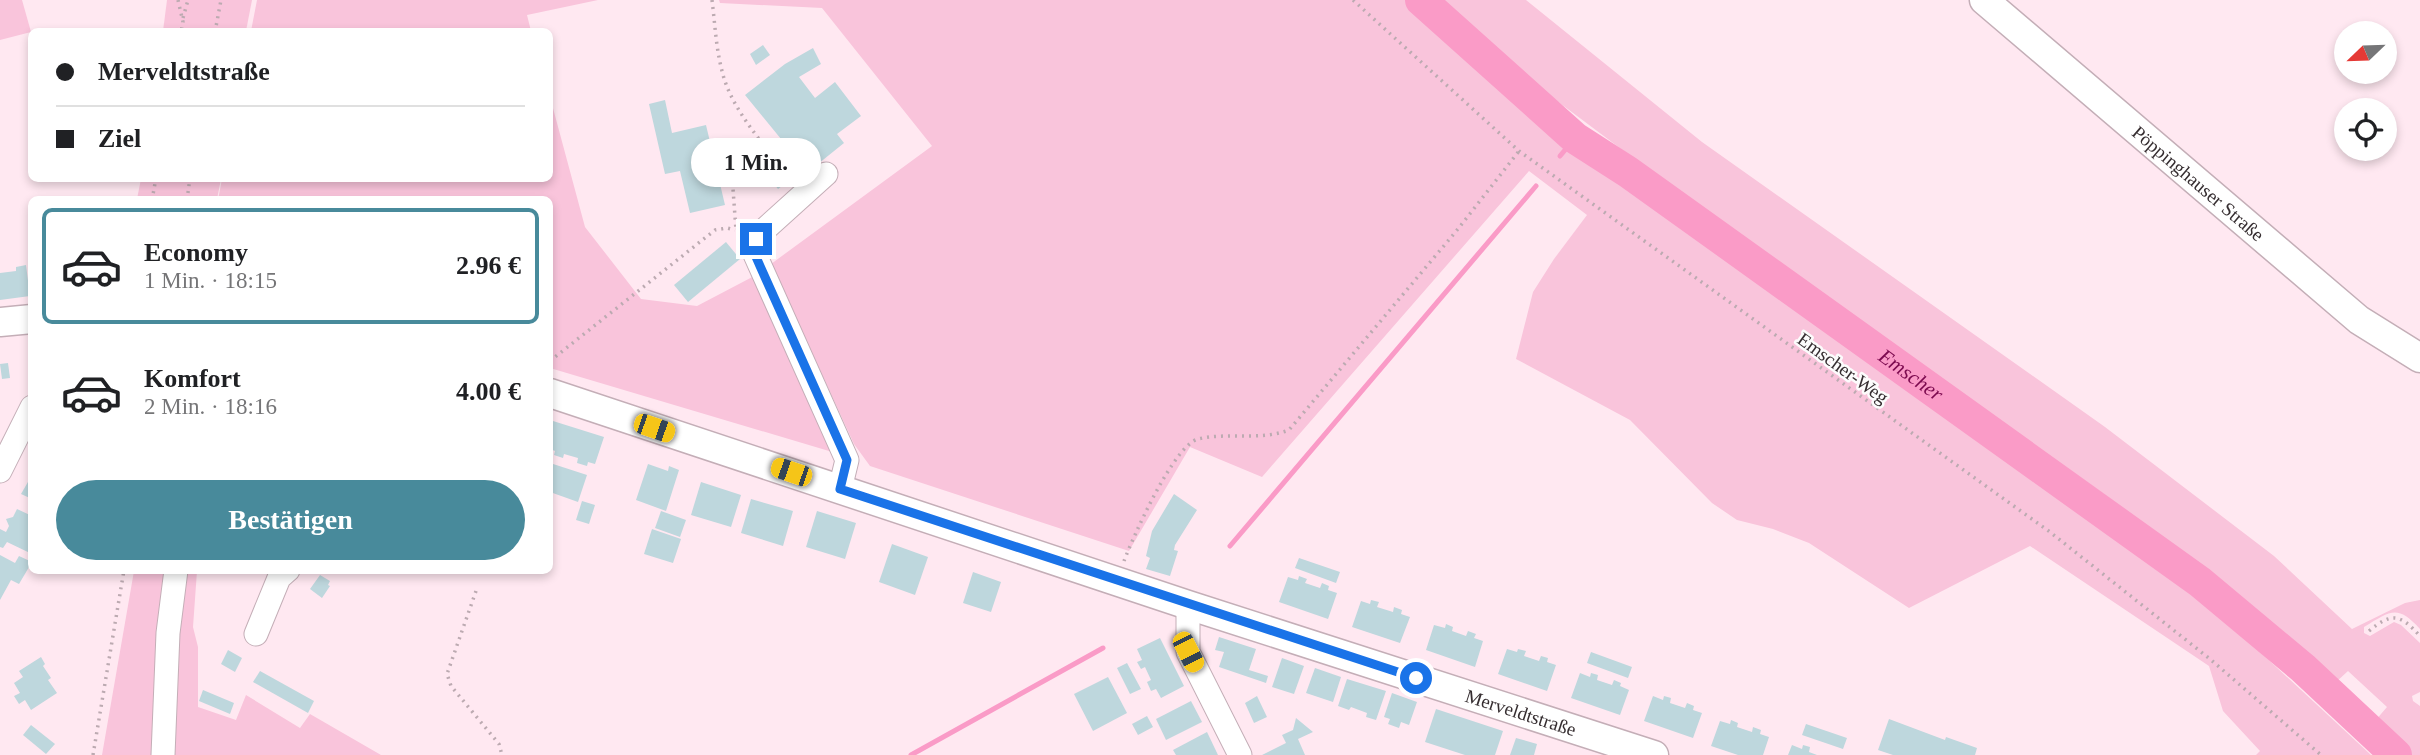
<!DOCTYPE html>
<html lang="de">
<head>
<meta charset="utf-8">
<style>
	:root { --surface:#fff; --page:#f2f2f2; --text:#202124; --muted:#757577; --line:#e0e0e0; --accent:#488a9b }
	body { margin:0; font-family:Georgia,serif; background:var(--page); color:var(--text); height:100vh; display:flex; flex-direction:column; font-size:26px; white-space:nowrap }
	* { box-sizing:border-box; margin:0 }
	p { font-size:23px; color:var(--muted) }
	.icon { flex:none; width:38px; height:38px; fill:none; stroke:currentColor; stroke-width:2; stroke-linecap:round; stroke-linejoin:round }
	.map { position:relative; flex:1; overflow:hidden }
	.side { position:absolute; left:28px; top:196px; width:525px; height:378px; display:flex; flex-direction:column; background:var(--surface); border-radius:10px; box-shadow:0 4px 10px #0003 }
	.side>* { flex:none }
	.hud { position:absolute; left:28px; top:28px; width:525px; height:154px; border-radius:10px; box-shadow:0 4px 10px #0003; display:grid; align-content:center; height:154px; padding:0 28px; background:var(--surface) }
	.needle { width:46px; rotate:247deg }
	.buttons { position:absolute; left:2334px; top:21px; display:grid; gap:14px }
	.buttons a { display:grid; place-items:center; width:63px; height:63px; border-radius:50%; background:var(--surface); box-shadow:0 4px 10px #0003; font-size:35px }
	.end { position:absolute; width:32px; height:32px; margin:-16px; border:9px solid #1a73e8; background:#fff; box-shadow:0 0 0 4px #fff }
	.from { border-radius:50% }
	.bubble { position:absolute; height:49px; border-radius:24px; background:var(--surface); box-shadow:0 4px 10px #0003; font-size:23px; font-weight:800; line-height:49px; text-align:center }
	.car { position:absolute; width:21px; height:42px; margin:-21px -10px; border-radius:9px; box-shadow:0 0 5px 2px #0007; background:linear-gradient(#f5c518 24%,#345 0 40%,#f5c518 0 76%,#345 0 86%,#f5c518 0) }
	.hud b { display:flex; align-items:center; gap:24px; height:66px; font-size:26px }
	.hud b+b { border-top:2px solid var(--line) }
	.hud i { width:18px; height:18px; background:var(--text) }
	ul { padding:12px 0 0; list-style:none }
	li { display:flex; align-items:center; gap:21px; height:116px; margin:0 14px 10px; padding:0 14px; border:4px solid transparent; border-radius:10px }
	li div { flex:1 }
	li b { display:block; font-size:26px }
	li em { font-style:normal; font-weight:800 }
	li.active { border-color:var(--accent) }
	li>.icon { width:63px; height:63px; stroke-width:1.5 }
	.primary-button { display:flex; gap:14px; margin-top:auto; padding:14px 28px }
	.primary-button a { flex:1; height:80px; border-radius:42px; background:var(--accent); color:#fff; font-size:28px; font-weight:800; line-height:80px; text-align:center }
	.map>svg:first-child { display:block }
	.green { fill:#f9c4db }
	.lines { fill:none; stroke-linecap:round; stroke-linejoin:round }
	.stream { stroke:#fa9bc7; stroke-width:5 }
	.river { stroke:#fa9bc7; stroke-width:32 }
	.building { fill:#bed7dd }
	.minor-casing { stroke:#c4aeb7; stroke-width:25 }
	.major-casing { stroke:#c4aeb7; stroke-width:31 }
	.path { stroke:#bcaab1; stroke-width:3.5; stroke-dasharray:2 5; stroke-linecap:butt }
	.minor { stroke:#fff; stroke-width:23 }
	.major { stroke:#fff; stroke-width:28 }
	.route { stroke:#1a73e8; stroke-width:9 }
	.labels { text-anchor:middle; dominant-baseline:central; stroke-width:5; stroke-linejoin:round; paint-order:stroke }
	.street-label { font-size:19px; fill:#362e31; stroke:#fcfcfc }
	.water-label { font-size:21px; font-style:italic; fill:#7c0a4f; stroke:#fcfcfc }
</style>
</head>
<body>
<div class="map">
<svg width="2420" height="755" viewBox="0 0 2420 755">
	<rect width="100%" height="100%" fill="#ffe8f1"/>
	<g class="green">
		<polygon points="0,0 22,0 31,32 0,40"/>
		<polygon points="167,0 252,0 246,31 163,31"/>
		<polygon points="257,0 598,0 527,15 531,31 251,31"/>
		<polygon points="719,0 1405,0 1472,63 1578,150 1964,425 2217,612 2371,755 2256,755 2260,751 2223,711 2209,666 2030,546 1909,608 1809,543 1773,529 1737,520 1712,503 1630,420 1516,359 1533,292 1554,259 1587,215 1529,171 1262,477 1190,447 1129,551 870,466 854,444 771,264 932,146 822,8 720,3"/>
		<path d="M1441,0h85l176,142 403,285 169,129 78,73 53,-26 15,-3v29c-23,-25 -29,-18 -56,-2v6l6,3 24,-14 7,3 19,18v49l-8,4 1,5 7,5v49h-10l-35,-34 12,-14 -39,-36 -13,12 -51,-51 -180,-138 -376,-265 -191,-143z"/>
		<polygon points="550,97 585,227 641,299 697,306 758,274 839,454 550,368 550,200 218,200 222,179 550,178"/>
		<polygon points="141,179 141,178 221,179 217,199 137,199"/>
		<polygon points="186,570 197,571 193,627 198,647 198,707 236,720 246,695 300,728 310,714 381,755 172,755 175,635"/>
		<path d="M134,571h33c-13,60 -12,122 -15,184h-50z"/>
	</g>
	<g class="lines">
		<g class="stream">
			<polyline points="1560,156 1575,138"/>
			<polyline points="1230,546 1536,186"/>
			<polyline points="911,755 1103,648"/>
		</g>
		<path class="river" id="s1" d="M1421,0l154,138 53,34 572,410 103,86 93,87"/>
	</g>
	<g class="building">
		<polygon points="763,45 770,55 756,65 750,54"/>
		<polygon points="813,48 821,64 799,77 815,98 835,82 861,116 837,134 844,143 808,172 745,95 785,64"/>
		<polygon points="665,100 672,133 706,125 725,205 690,213 680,171 665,174 649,104"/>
		<polygon points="788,167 795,176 778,189 771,180"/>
		<polygon points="726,242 740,259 688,302 674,285"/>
		<polygon points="26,265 30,296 0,300 0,273 16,271 16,267"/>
		<polygon points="8,363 10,378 2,379 0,364"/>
		<polygon points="553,421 604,437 595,464 588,462 587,466 577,463 578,458 564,454 563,458 554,455 555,451 550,449 550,433"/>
		<polygon points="550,463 587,475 578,502 550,492"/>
		<polygon points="648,464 668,471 669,466 679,470 666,511 636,500"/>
		<polygon points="32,475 32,499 21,494"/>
		<polygon points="701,482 741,495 731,527 691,515"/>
		<polygon points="1174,494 1197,510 1175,545 1174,550 1178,551 1170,576 1146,569 1150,558 1146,556 1152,531"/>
		<polygon points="751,499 793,511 783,546 741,533"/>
		<polygon points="582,501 595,505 589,524 576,520"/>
		<polygon points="17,509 32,516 32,554 7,542 3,548 0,547 0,529 6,532 9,526 6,519 13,517"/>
		<polygon points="661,511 686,520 680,537 655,528"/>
		<polygon points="817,511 856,523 845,559 806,547"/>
		<polygon points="652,529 681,539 673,563 644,554"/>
		<polygon points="892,544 928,557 915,595 879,582"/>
		<polygon points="0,555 15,563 19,556 32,562 19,584 11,580 0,600"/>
		<polygon points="1299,558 1340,572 1336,583 1295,568"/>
		<polygon points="973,572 1001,582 991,612 963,603"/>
		<polygon points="320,575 330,581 328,585 330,586 322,598 310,589"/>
		<polygon points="1299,576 1307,579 1305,583 1320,588 1322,583 1329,586 1328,590 1337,593 1328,619 1279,602 1288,577 1298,580"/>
		<polygon points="1371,600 1379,602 1377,607 1393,612 1394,607 1402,610 1401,614 1410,617 1400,643 1352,627 1361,601 1370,604"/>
		<polygon points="1446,624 1453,627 1452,631 1466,636 1468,631 1476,634 1474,638 1483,641 1475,667 1426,650 1434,625 1445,628"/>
		<polygon points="1219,637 1256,649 1249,670 1268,676 1266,683 1219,667 1224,652 1215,650"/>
		<polygon points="1160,638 1184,686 1161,698 1156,689 1151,691 1147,682 1151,680 1145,667 1141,669 1137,662 1142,660 1137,649"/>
		<polygon points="1507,649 1517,652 1518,649 1526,651 1524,656 1539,661 1541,656 1548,658 1547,662 1556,665 1547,691 1498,674"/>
		<polygon points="228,650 242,658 235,672 221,664"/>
		<polygon points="1591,652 1632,667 1628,678 1587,663"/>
		<polygon points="41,657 45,664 43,666 51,678 48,680 57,693 31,710 25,700 19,704 14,696 20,693 14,683 23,677 19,671"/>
		<polygon points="1282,658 1304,666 1294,694 1272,687"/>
		<polygon points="1127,663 1141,689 1130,694 1117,668"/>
		<polygon points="1315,668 1341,677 1333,702 1306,693"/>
		<polygon points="260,671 314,701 308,713 253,682"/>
		<polygon points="1580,673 1590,677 1591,673 1598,675 1597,680 1612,685 1614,680 1621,683 1620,686 1629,690 1620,715 1571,698"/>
		<polygon points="1108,677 1127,713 1093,731 1074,694"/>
		<polygon points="1347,679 1386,691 1376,720 1366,717 1367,713 1351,707 1349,710 1338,706"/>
		<polygon points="203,690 234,703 230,714 199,701"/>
		<polygon points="1392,693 1417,702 1409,725 1401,722 1399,728 1388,724 1390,719 1384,717"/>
		<polygon points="1257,696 1267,717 1254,723 1245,703"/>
		<polygon points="1653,696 1663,700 1664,696 1671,698 1670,703 1685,708 1687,703 1694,706 1693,710 1702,713 1693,738 1644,721"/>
		<polygon points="1191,701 1202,722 1166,740 1156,719"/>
		<polygon points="1436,709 1503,731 1495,755 1465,755 1425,742"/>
		<polygon points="1147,716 1153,727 1138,735 1132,724"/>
		<polygon points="1296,718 1313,732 1298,739 1305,755 1262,755 1286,743 1282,735 1293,730"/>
		<polygon points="1889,719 1945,740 1946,737 1977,748 1975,755 1893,755 1878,750"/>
		<polygon points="1731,720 1738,723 1737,727 1752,732 1753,727 1761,730 1760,734 1769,737 1763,755 1738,755 1711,746 1720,721 1730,724"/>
		<polygon points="1806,724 1847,738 1843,749 1802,735"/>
		<polygon points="31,725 55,744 46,754 23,735"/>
		<polygon points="1207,732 1218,755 1176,755 1173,750"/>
		<polygon points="1516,738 1537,744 1534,755 1510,755"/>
		<polygon points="1792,745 1802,749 1803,745 1810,747 1809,752 1817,755 1788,755"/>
	</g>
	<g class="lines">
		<defs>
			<g id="minor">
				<polyline points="826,174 764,230 756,239 753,250 847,460 840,489"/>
				<polyline points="0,471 32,407"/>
				<polyline points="1188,605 1188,652 1240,755"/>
				<polyline points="256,634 279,578 288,570"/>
				<polyline points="163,755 168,633 176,570"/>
			</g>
			<g id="major">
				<path id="s2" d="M1984,0l375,320 61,38"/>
				<polyline points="0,322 32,319"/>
				<path id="s3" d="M550,393l638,212 466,150"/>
			</g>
		</defs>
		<use href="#minor" class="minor-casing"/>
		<use href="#major" class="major-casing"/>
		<g class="path">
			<polyline points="178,0 183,22 181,32"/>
			<path d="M712,0c3,24 4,48 10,71 7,30 28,56 46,80l-35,38 3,41"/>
			<polyline points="1353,0 1519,151 2050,532 2210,659 2321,755"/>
			<polyline points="183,18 188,0"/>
			<polyline points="215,32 221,0"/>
			<polyline points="768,151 782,152 800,172"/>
			<polyline points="152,200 156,178"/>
			<polyline points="187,200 190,178"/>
			<polyline points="550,361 715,230 727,228 735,230"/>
			<path d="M1124,561c9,-24 50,-116 74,-122 30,-7 62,2 91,-9l169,-201 61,-78"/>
			<polyline points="476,591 447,674 451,686 499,744 502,755"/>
			<path d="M2369,631c23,-19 31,-17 51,5"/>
			<polyline points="93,755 124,570"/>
		</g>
		<use href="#minor" class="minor"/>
		<use href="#major" class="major"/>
	</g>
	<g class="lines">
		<polyline class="route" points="756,239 753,250 760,266 847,460 840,489 1416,678"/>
	</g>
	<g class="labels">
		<g class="street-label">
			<text stroke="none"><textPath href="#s2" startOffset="282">Pöppinghauser Straße</textPath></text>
			<text transform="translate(1843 368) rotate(36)">Emscher-Weg</text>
			<text stroke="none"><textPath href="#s3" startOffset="1022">Merveldtstraße</textPath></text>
		</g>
		<g class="water-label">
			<text stroke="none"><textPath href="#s1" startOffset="618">Emscher</textPath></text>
		</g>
	</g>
</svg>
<div class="buttons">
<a><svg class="needle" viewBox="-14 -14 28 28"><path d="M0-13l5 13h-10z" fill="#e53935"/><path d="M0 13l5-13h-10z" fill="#757577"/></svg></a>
<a><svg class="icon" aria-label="locate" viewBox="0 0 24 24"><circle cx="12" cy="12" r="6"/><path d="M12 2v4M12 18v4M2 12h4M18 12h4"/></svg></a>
</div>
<i class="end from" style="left:1416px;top:678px"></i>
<i class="end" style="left:756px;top:239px"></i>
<div class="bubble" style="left:691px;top:138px;width:130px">1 Min.</div>
<i class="car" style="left:654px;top:428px;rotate:109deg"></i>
<i class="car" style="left:791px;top:472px;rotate:289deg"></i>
<i class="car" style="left:1188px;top:652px;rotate:153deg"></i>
<div class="hud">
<b><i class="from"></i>Merveldtstraße</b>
<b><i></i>Ziel</b>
</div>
<section class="side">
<ul>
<li class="active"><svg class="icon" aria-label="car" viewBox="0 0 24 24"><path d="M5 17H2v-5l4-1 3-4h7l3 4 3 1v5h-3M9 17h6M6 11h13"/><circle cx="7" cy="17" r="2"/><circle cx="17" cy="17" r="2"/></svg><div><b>Economy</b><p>1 Min. · 18:15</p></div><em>2.96 €</em></li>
<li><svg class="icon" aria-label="car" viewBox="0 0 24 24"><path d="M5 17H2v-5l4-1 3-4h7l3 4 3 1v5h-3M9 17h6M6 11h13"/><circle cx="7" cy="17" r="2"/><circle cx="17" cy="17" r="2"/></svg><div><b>Komfort</b><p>2 Min. · 18:16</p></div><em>4.00 €</em></li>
</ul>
<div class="primary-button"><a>Bestätigen</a></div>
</section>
</div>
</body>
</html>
